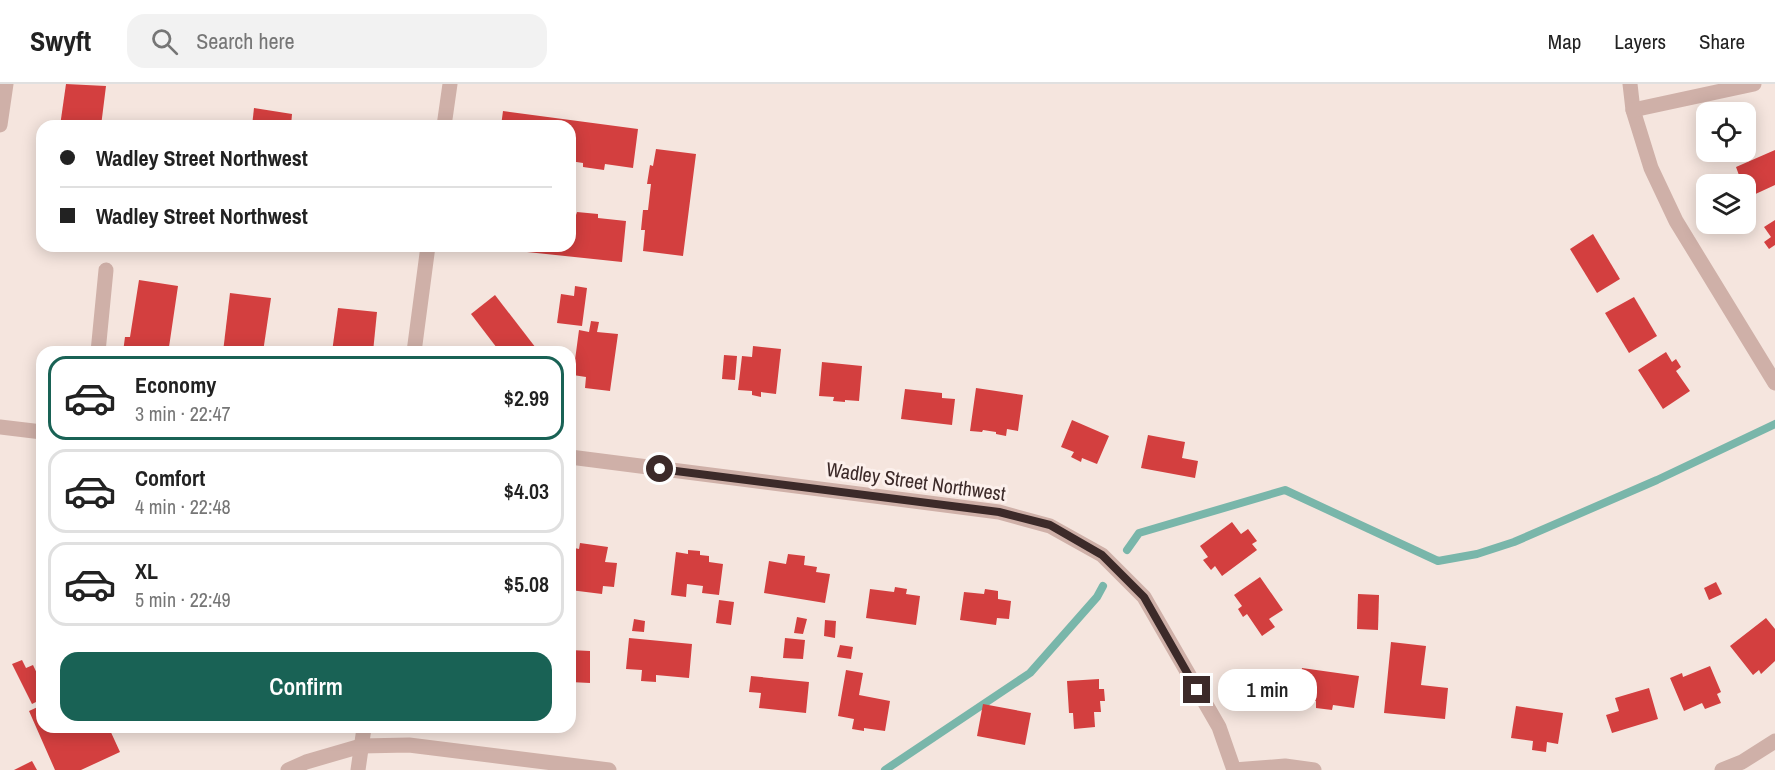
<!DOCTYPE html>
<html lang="en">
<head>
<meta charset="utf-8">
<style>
	:root { --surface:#fff; --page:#f2f2f2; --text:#222; --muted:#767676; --line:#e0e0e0; --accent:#196255 }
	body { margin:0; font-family:"Archivo Narrow",sans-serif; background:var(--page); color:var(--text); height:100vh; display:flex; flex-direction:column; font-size:22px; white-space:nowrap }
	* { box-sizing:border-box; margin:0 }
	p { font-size:20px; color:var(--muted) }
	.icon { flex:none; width:33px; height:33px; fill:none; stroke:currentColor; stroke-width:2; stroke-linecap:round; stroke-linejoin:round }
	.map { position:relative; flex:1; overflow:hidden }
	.sheet { position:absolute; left:36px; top:262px; width:540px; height:387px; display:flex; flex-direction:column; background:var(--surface); border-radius:18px; box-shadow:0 3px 15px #0003 }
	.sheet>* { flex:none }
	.banner { position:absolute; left:36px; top:36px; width:540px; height:132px; border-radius:18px; box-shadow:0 3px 15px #0003; display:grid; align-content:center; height:132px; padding:0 24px; background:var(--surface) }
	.controls { position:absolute; left:1696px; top:18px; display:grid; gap:12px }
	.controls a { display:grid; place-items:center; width:60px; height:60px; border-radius:12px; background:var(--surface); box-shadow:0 3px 15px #0003; font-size:30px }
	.end { position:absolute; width:27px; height:27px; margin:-14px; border:8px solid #3c2a29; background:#fff; box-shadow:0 0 0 3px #fff }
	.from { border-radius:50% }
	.bubble { position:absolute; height:42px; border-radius:18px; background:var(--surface); box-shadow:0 3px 15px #0003; font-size:20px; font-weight:600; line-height:42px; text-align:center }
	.banner b { display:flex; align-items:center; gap:21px; height:57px; font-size:22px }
	.banner b+b { border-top:2px solid var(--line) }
	.banner i { width:15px; height:15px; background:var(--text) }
	ul { padding:10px 0 0; list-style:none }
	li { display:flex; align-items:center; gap:18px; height:84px; margin:0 12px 9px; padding:0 12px; border:3px solid var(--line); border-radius:18px }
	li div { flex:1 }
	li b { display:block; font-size:22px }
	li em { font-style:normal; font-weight:600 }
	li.current { border-color:var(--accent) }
	li>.icon { width:54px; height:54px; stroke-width:1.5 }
	.cta { display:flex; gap:12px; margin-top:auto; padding:12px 24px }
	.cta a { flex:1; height:69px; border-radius:18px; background:var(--accent); color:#fff; font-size:24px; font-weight:600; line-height:69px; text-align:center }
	header { display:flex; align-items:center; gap:36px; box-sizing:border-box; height:84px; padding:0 30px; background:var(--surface); border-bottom:2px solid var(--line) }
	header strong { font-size:28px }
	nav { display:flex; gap:33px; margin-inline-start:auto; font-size:21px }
	.search { width:420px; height:54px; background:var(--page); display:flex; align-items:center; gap:15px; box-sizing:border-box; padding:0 21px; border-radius:18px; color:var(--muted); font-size:22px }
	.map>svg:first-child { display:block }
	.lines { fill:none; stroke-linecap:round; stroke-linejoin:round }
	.stream { stroke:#79b6aa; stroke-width:8 }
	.building { fill:#d33f3f }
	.minor { stroke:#cfb0a8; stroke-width:15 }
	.route { stroke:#3c2a29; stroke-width:8 }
	.labels { text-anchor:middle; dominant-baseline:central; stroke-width:6; stroke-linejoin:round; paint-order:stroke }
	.street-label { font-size:20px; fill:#3c2a29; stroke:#fcf0ec }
</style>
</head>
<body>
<header>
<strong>Swyft</strong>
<div class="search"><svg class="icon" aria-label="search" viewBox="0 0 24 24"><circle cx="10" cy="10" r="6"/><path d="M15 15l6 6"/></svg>Search here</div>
<nav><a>Map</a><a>Layers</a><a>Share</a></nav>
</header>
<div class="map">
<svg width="1775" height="686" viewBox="0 0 1775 686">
	<rect width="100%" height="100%" fill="#f5e5de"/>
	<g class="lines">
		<g class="stream">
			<polyline points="1127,466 1139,449 1285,406 1438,477 1477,470 1514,458 1657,396 1775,340"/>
			<polyline points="885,686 1030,589 1097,513 1103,502"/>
		</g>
	</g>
	<g class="building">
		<polygon points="66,0 106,2 101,42 60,42"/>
		<polygon points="254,24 292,30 291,42 252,42"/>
		<polygon points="503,27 638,45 633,84 605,80 604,86 583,83 583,79 570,77 570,42 501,42"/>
		<polygon points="656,65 696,70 683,172 643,167 645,146 641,146 643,126 648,126 651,100 647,100 650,81 653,82"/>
		<polygon points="1775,66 1775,101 1749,113 1746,106 1746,100 1737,100 1735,96 1740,94 1736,83"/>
		<polygon points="577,128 598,130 598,134 626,137 622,178 489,164 489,162 570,162 570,131 576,131"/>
		<polygon points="1775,136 1775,161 1769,165 1764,158 1771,153 1764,143"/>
		<polygon points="1593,150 1620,195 1597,209 1570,165"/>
		<polygon points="349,162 378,162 377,168 349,163"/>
		<polygon points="139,196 178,202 169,263 163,262 162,268 123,268 125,253 130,253"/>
		<polygon points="575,202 587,204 582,242 557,239 561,210 574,212"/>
		<polygon points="230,209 271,214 263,268 223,268"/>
		<polygon points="495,211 539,268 500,268 471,230"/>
		<polygon points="1634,213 1657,252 1629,269 1605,229"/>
		<polygon points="338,224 377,228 373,268 332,268"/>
		<polygon points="591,237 599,238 597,248 618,250 610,307 585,304 586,293 573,291 579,246 589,248"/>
		<polygon points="753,262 781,265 776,310 761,308 761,313 752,311 752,307 738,306 742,272 752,273"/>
		<polygon points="1666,268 1672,278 1676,275 1681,283 1676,287 1690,307 1663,325 1638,286"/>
		<polygon points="724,271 737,272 735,296 722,295"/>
		<polygon points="822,278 862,282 859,317 845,316 845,318 833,317 834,313 819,312"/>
		<polygon points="976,304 1023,311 1018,347 1007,345 1006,352 996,350 996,348 983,346 982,348 970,347"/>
		<polygon points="905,305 942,309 942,314 955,315 952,341 901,335"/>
		<polygon points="1072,336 1109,352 1097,380 1082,374 1081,378 1071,373 1074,368 1061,363"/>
		<polygon points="1148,351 1185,358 1182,374 1198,377 1195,394 1141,384"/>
		<polygon points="1232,438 1241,450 1248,445 1257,457 1252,460 1257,466 1222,492 1215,482 1211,486 1203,476 1208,473 1200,462"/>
		<polygon points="580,459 608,463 605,478 617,479 614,503 603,502 602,510 570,506 570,463 579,465"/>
		<polygon points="688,466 700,467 700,471 709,472 709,478 723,480 719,511 702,509 703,502 687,500 686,513 671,511 676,468 688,470"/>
		<polygon points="788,470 805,472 804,481 817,483 816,488 830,490 825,519 764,509 769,477 786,480"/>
		<polygon points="1260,493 1283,526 1269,535 1275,543 1262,552 1247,530 1243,533 1238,525 1242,522 1234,511"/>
		<polygon points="1716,498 1722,510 1709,516 1704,504"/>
		<polygon points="895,503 907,505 906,510 920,512 916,541 866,534 870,505 894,508"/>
		<polygon points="985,505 998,507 998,515 1011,517 1009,535 997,534 996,541 960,536 964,508 984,510"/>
		<polygon points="1358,510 1379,511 1378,546 1357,545"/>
		<polygon points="719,516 734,518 731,541 716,539"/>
		<polygon points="797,533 807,535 803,550 794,549"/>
		<polygon points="1766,534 1775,545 1775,577 1761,590 1759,586 1753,591 1730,562"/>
		<polygon points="634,535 645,537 644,548 632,547"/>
		<polygon points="825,536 836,537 835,554 824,552"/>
		<polygon points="629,554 692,560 689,594 656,591 656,598 641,597 642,586 626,585"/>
		<polygon points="785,554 805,556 803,575 783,574"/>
		<polygon points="1391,558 1426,562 1421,601 1448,604 1445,635 1384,629"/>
		<polygon points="840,561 853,563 851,575 837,573"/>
		<polygon points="570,566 590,567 590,599 570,598"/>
		<polygon points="22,576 26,584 33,581 42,600 42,615 32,620 12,580"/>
		<polygon points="1710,582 1721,608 1717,610 1721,619 1705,625 1702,619 1684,627 1670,594 1682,589 1683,593"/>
		<polygon points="1302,584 1359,592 1354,624 1333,621 1332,626 1316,624 1316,617 1297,615"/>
		<polygon points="846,586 863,589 859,611 890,617 885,647 864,644 864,647 852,645 854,635 838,632"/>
		<polygon points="751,592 809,598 806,629 759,624 761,609 749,608"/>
		<polygon points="1099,595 1099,605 1104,605 1105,617 1100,617 1101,628 1094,628 1095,643 1074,645 1073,629 1069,629 1067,597"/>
		<polygon points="1649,604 1658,635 1612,649 1606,631 1619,627 1615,614"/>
		<polygon points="983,620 1031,629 1025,661 977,652"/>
		<polygon points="42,621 42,644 109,644 120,668 81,686 55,686 29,627"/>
		<polygon points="1516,622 1563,629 1558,660 1547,658 1546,668 1532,666 1533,657 1511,654"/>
		<polygon points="32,677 37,686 14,686"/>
	</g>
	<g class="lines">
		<g class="minor">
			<polyline points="1630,0 1633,26 1651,84 1676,137 1775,299"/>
			<polyline points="1633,26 1754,0"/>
			<polyline points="0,41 6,0"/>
			<polyline points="444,42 450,0"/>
			<polyline points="98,268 106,186"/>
			<polyline points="414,268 428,162"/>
			<polyline points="0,343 42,348"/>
			<polyline points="570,373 999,428 1050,442 1102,471 1144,513 1219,643 1234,686 1285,682 1314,686"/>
			<polyline points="288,686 306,678 361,662 409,661 609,686"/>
			<polyline points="358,686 364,644"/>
			<polyline points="1722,686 1742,678 1775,657"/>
		</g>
	</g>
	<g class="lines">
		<polyline class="route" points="660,385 999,428 1050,441 1102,471 1144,513 1197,606"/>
	</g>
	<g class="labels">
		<g class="street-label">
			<text transform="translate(916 397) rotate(8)">Wadley Street Northwest</text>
		</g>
	</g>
</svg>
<div class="controls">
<a><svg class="icon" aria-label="locate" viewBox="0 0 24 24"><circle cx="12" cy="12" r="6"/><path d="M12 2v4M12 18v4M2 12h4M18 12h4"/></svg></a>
<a><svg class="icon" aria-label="layers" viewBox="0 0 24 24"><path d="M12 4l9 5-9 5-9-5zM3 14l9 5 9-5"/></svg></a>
</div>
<i class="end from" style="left:660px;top:385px"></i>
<i class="end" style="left:1197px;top:606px"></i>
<div class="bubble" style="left:1218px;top:585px;width:99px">1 min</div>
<div class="banner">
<b><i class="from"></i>Wadley Street Northwest</b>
<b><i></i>Wadley Street Northwest</b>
</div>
<section class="sheet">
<ul>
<li class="current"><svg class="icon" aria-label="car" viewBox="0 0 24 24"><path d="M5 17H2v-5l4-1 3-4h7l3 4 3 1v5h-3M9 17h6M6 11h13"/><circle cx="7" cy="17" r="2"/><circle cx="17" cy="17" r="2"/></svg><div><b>Economy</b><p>3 min · 22:47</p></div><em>$2.99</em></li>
<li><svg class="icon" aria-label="car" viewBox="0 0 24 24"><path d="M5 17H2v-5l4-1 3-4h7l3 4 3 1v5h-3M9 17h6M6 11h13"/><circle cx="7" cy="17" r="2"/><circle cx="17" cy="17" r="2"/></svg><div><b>Comfort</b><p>4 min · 22:48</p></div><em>$4.03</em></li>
<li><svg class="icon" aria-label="car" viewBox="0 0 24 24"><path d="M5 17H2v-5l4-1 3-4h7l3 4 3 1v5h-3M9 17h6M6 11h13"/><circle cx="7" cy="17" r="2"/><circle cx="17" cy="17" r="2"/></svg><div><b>XL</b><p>5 min · 22:49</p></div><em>$5.08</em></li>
</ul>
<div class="cta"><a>Confirm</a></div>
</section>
</div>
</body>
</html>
